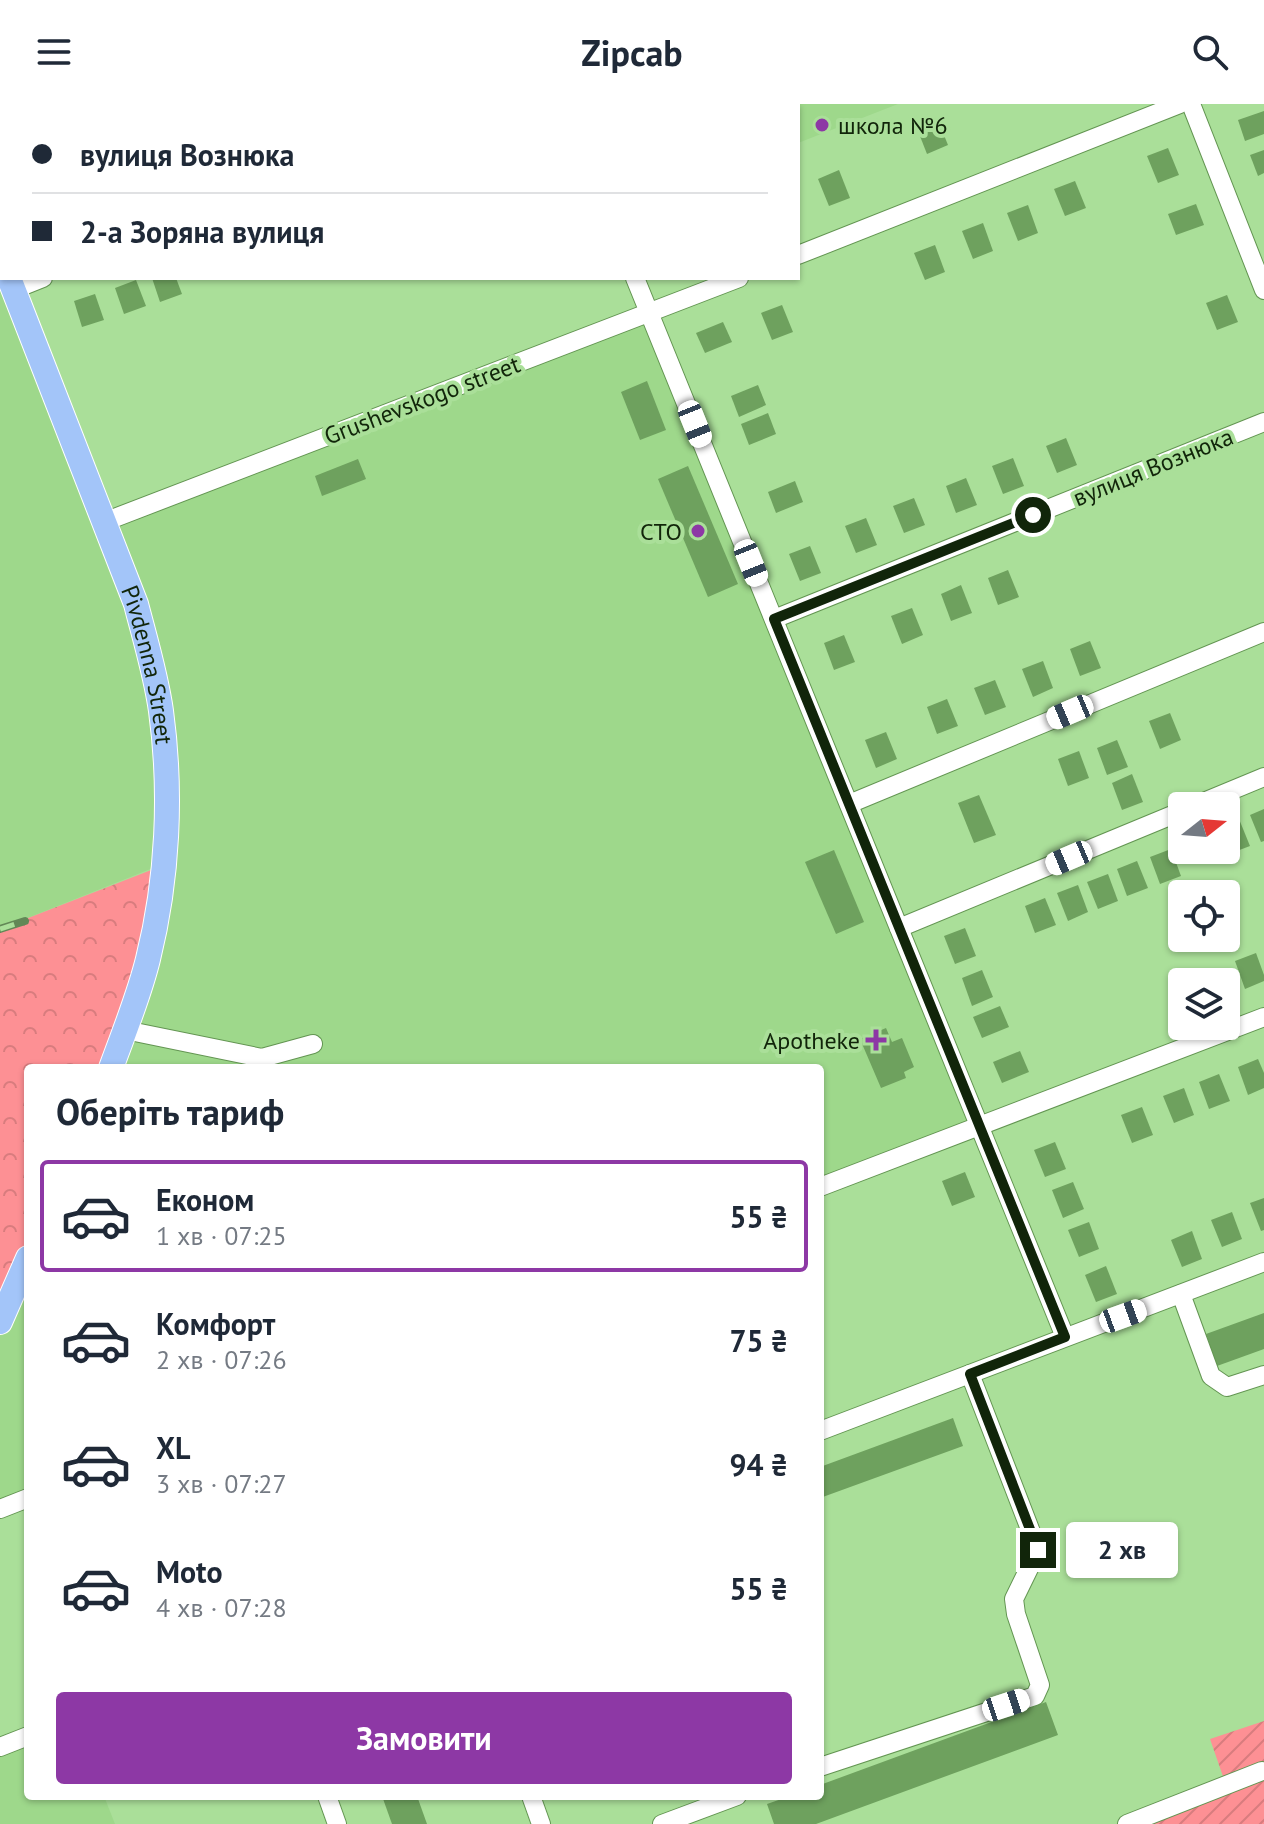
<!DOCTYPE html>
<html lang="uk">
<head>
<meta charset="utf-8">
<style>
	:root { --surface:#fff; --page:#f2f2f3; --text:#1f2937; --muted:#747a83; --line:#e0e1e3; --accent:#8d38a5 }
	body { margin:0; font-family:"PT Sans",sans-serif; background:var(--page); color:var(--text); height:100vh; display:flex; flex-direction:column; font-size:30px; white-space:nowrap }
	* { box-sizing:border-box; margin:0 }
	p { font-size:26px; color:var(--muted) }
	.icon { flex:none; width:44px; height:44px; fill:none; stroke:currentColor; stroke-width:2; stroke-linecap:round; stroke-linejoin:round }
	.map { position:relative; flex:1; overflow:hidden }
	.sheet { position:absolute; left:24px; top:960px; width:800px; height:736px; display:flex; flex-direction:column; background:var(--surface); border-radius:8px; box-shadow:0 2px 6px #0004 }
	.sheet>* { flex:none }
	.top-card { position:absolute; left:0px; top:0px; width:800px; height:176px; box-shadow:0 2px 6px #0004; display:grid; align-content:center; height:176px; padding:0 32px; background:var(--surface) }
	.needle { width:52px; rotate:73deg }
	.tools { position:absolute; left:1168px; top:688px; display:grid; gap:16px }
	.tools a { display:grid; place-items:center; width:72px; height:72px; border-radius:8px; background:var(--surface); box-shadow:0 2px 6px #0004; font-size:40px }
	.end { position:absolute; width:36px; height:36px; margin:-18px; border:10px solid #11250a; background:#fff; box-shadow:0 0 0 4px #fff }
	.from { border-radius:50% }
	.bubble { position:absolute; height:56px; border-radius:8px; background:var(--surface); box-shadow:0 2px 6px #0004; font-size:26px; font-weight:800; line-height:56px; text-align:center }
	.car { position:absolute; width:24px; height:48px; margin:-24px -12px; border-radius:10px; box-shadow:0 0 6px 2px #0007; background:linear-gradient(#fff 24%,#345 0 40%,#fff 0 76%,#345 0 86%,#fff 0) }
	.top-card b { display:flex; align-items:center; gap:28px; height:76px; font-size:30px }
	.top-card b+b { border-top:2px solid var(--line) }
	.top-card i { width:20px; height:20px; background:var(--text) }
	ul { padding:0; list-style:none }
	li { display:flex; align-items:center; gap:24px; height:112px; margin:0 16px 12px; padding:0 16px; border:4px solid transparent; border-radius:8px }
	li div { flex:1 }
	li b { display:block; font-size:30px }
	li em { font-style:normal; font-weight:800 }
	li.selected { border-color:var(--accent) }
	li>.icon { width:72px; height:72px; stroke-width:1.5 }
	h2 { padding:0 32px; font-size:36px; line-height:96px }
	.cta { display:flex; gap:16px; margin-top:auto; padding:16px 32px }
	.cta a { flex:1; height:92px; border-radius:8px; background:var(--accent); color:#fff; font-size:32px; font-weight:800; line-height:92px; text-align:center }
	header { display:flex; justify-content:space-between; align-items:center; height:104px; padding:0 32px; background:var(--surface); font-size:36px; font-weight:800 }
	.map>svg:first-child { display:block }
	.built { fill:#9ed88b }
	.forest { fill:url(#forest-crowns) }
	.garden { fill:url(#garden-furrows) }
	.building { fill:#6ea15e }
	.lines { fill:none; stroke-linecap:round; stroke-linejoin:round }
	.minor-casing { stroke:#639552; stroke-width:20 }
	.major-casing { stroke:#fff; stroke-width:26 }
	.minor { stroke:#fff; stroke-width:18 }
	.major { stroke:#a3c5f9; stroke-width:24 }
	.rail-casing { stroke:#628856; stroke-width:8 }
	.rail { stroke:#aadf99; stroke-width:5; stroke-dasharray:15; stroke-linecap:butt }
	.route { stroke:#11250a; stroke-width:10 }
	.poi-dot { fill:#8d38a5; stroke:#aadf99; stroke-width:3 }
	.labels { text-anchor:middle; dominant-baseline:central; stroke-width:8; stroke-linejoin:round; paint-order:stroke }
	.poi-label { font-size:24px; fill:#11250a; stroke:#aadf99; text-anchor:end }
	.street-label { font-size:24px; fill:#11250a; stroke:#aadf99 }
</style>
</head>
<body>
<header><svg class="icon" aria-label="menu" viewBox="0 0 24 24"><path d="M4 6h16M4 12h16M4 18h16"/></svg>Zipcab<svg class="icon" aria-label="search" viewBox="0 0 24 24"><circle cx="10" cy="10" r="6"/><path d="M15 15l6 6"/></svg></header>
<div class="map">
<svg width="1264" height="1720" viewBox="0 0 1264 1720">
	<defs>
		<pattern id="forest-crowns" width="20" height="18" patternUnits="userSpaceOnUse" patternTransform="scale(2)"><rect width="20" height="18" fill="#fd9094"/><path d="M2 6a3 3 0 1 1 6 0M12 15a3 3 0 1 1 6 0" fill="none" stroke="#d87c7e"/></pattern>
		<pattern id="garden-furrows" width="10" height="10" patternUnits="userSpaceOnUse" patternTransform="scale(2)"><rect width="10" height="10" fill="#fd9094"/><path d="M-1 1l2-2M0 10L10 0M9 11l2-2" fill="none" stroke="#d87c7e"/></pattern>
	</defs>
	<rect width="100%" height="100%" fill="#aadf99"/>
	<g class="built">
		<polygon points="693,0 898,0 798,39 798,2 694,2"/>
		<polygon points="0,152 105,418 650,209 980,1022 820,1083 820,964 111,964 163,760 0,825"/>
		<polygon points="28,1154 28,1394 0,1405 0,1218"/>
		<polygon points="28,1632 28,1692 104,1692 115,1720 0,1720 0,1643"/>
	</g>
	<polygon class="forest" points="164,761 111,964 28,964 28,1154 0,1218 0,825"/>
	<polygon class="garden" points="1264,1617 1264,1720 1136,1720 1227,1684 1210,1635"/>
	<g class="building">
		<polygon points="1264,7 1264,30 1245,37 1238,16"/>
		<polygon points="937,14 948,41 927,50 916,22"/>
		<polygon points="1168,44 1179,71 1158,79 1147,52"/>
		<polygon points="1264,46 1264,69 1258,72 1250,51"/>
		<polygon points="839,66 850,94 829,102 818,75"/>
		<polygon points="1075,77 1086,104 1065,112 1054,85"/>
		<polygon points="1196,100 1204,121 1176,131 1168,110"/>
		<polygon points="1028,101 1038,129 1018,137 1007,109"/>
		<polygon points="983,119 993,147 973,155 962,127"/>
		<polygon points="935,141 945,168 925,176 914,149"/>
		<polygon points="152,174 176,174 182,190 160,198"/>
		<polygon points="136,176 146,202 124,210 115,184"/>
		<polygon points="95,190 104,216 82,223 74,197"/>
		<polygon points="1227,191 1238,218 1217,226 1206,199"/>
		<polygon points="782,201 793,228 772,236 761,209"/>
		<polygon points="723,218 732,238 705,249 696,229"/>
		<polygon points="647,277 666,326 640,336 621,288"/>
		<polygon points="758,281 766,301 739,313 731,292"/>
		<polygon points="768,309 776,330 749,341 741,320"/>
		<polygon points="1066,334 1077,361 1057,369 1046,342"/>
		<polygon points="1013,354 1024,382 1003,390 992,362"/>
		<polygon points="358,355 366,375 322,392 315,372"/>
		<polygon points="688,362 738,480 708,493 658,375"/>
		<polygon points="966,374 977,401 956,409 946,382"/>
		<polygon points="795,377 803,398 776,409 768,388"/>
		<polygon points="914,394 925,421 904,429 893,402"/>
		<polygon points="866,414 877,441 856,449 845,422"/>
		<polygon points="810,442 821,469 800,477 789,450"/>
		<polygon points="1008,466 1019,493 998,501 988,474"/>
		<polygon points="961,481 972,509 951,517 941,490"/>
		<polygon points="912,504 923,531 902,540 891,512"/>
		<polygon points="844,531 855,558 834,566 824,539"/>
		<polygon points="1090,537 1101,564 1080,572 1070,545"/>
		<polygon points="1043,557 1053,584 1033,593 1022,565"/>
		<polygon points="995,576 1006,603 985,611 974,584"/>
		<polygon points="947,595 958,622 937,630 927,603"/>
		<polygon points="1170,609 1181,636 1160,645 1149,617"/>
		<polygon points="886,628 897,655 876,664 865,636"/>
		<polygon points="1117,636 1128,663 1107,671 1097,644"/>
		<polygon points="1079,647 1089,674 1068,682 1058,655"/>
		<polygon points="1132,670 1143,698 1122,706 1112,679"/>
		<polygon points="979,691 996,731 974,739 958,699"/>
		<polygon points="1264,705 1264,737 1261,738 1250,711"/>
		<polygon points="1239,715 1250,742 1229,750 1226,742 1226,720"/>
		<polygon points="1171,745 1181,772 1160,780 1150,753"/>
		<polygon points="834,746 864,818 836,830 805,758"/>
		<polygon points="1137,757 1148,784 1127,792 1117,765"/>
		<polygon points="1108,770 1118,797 1098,805 1087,778"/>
		<polygon points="1078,781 1088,808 1068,817 1057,789"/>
		<polygon points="1045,794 1056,821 1035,829 1025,802"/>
		<polygon points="965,824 976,852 955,860 944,832"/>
		<polygon points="1256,849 1264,871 1264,877 1245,885 1235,857"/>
		<polygon points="982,866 993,893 972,902 962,874"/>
		<polygon points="1182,878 1182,915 1169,883"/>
		<polygon points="1000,902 1009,923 982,934 973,913"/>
		<polygon points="886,924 892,938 902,934 914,963 904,968 906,974 881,984 860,935"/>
		<polygon points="1020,947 1029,968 1002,979 993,958"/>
		<polygon points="1258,955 1264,969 1264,984 1248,991 1238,963"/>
		<polygon points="1219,970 1230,997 1209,1005 1199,978"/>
		<polygon points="1184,984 1194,1011 1174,1019 1163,992"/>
		<polygon points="1142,1003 1153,1031 1132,1039 1121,1011"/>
		<polygon points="1055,1038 1066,1065 1045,1073 1034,1046"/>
		<polygon points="965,1068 975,1093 952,1102 942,1077"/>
		<polygon points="1073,1078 1084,1105 1063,1114 1052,1086"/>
		<polygon points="1264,1094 1264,1126 1261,1127 1250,1099"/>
		<polygon points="1232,1108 1242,1135 1222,1143 1211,1116"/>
		<polygon points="1089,1118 1099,1145 1079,1153 1068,1126"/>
		<polygon points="1192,1127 1202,1155 1182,1163 1171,1136"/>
		<polygon points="1106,1162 1117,1190 1096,1198 1085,1171"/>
		<polygon points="1264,1209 1264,1245 1217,1262 1206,1230"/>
		<polygon points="953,1314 963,1342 820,1394 820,1363"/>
		<polygon points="1046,1598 1058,1631 816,1720 774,1720 767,1700 790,1692 820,1692 820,1681"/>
		<polygon points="382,1692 417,1692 427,1720 392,1720"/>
	</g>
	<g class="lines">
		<defs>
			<g id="minor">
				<polyline points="323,0 323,2"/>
				<polyline points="565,0 566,2"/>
				<polyline points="1191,0 1264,186"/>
				<polyline points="798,151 1180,0"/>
				<polyline points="635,174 1065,1233"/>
				<polyline points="13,186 43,174"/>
				<polyline points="104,418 739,174"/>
				<polyline points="774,515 1264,318"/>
				<polyline points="849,700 1264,528"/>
				<polyline points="1194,702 1264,673"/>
				<polyline points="899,824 1182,707"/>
				<polyline points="125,926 262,954 313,940"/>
				<polyline points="820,1083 1264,913"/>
				<polyline points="1181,1190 1211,1272 1227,1283 1264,1271"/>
				<polyline points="820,1327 1264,1158"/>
				<polyline points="0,1405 28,1394"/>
				<polyline points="0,1643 28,1632"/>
				<polyline points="820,1663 1035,1592 1040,1581 1016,1510 1014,1495 1038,1446 970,1270"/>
				<polyline points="327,1692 337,1720"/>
				<polyline points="531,1692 541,1720"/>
				<polyline points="662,1720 737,1692"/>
				<polyline points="1127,1720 1262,1667"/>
			</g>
			<g id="major">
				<polyline points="0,152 2,157"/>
				<path id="s1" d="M9,174l127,326c9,35 20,71 25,107 11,81 7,168 -13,248 -9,37 -24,73 -37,109"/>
				<polyline points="0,1218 28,1154"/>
			</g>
		</defs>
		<use href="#minor" class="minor-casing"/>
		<use href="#major" class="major-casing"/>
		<use href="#minor" class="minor"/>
		<use href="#major" class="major"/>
		<defs>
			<polyline id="rail" points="0,825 25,817"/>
		</defs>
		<use href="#rail" class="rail-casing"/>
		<use href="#rail" class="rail"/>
	</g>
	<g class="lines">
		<polyline class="route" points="1033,411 774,515 1065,1233 970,1270 1038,1446"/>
	</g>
	<g class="poi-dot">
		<circle cx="822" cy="21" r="8"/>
		<circle cx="698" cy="427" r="8"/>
		<path d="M872 924h8v8h8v8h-8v8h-8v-8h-8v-8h8z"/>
	</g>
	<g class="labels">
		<g class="poi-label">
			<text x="838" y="21" text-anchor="start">школа №6</text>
			<text x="682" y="427">СТО</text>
			<text x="860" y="936">Apotheke</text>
		</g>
		<g class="street-label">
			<text transform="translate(422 296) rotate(-21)">Grushevskogo street</text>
			<text transform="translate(1153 363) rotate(-22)">вулиця Вознюка</text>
			<text stroke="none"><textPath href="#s1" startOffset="412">Pivdenna Street</textPath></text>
		</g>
	</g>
</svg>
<div class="tools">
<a><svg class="needle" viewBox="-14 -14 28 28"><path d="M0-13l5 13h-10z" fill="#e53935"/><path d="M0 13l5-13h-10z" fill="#747a83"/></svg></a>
<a><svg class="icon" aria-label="locate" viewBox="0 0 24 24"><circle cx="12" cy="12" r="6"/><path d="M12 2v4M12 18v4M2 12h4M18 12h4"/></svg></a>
<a><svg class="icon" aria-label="layers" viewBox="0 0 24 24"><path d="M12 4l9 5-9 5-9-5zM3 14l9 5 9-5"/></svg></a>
</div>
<i class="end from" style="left:1033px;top:411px"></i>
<i class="end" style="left:1038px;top:1446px"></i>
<div class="bubble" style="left:1066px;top:1418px;width:112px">2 хв</div>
<i class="car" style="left:695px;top:320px;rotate:158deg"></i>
<i class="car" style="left:751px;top:459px;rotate:158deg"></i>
<i class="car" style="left:1070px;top:608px;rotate:247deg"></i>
<i class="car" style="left:1069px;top:754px;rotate:247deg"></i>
<i class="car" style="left:1123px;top:1212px;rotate:70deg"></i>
<i class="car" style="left:1006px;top:1601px;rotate:72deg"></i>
<div class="top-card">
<b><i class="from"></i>вулиця Вознюка</b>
<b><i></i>2-а Зоряна вулиця</b>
</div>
<section class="sheet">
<h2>Оберіть тариф</h2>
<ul>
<li class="selected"><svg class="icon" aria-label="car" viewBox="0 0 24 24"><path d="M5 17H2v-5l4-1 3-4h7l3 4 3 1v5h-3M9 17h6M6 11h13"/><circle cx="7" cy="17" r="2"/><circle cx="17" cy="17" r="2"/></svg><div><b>Економ</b><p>1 хв · 07:25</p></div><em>55 ₴</em></li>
<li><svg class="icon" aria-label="car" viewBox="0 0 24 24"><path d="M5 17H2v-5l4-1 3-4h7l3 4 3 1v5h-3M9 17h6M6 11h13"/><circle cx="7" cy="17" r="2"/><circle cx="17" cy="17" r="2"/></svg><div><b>Комфорт</b><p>2 хв · 07:26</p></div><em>75 ₴</em></li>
<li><svg class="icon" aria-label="car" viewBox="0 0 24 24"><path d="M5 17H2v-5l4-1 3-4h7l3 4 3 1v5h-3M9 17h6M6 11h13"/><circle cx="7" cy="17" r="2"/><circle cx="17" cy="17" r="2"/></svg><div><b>XL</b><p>3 хв · 07:27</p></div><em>94 ₴</em></li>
<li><svg class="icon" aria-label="car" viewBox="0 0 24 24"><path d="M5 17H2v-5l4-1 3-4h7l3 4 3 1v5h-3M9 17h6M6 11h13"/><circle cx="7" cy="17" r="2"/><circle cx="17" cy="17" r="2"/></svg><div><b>Moto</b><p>4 хв · 07:28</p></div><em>55 ₴</em></li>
</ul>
<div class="cta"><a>Замовити</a></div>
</section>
</div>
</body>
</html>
